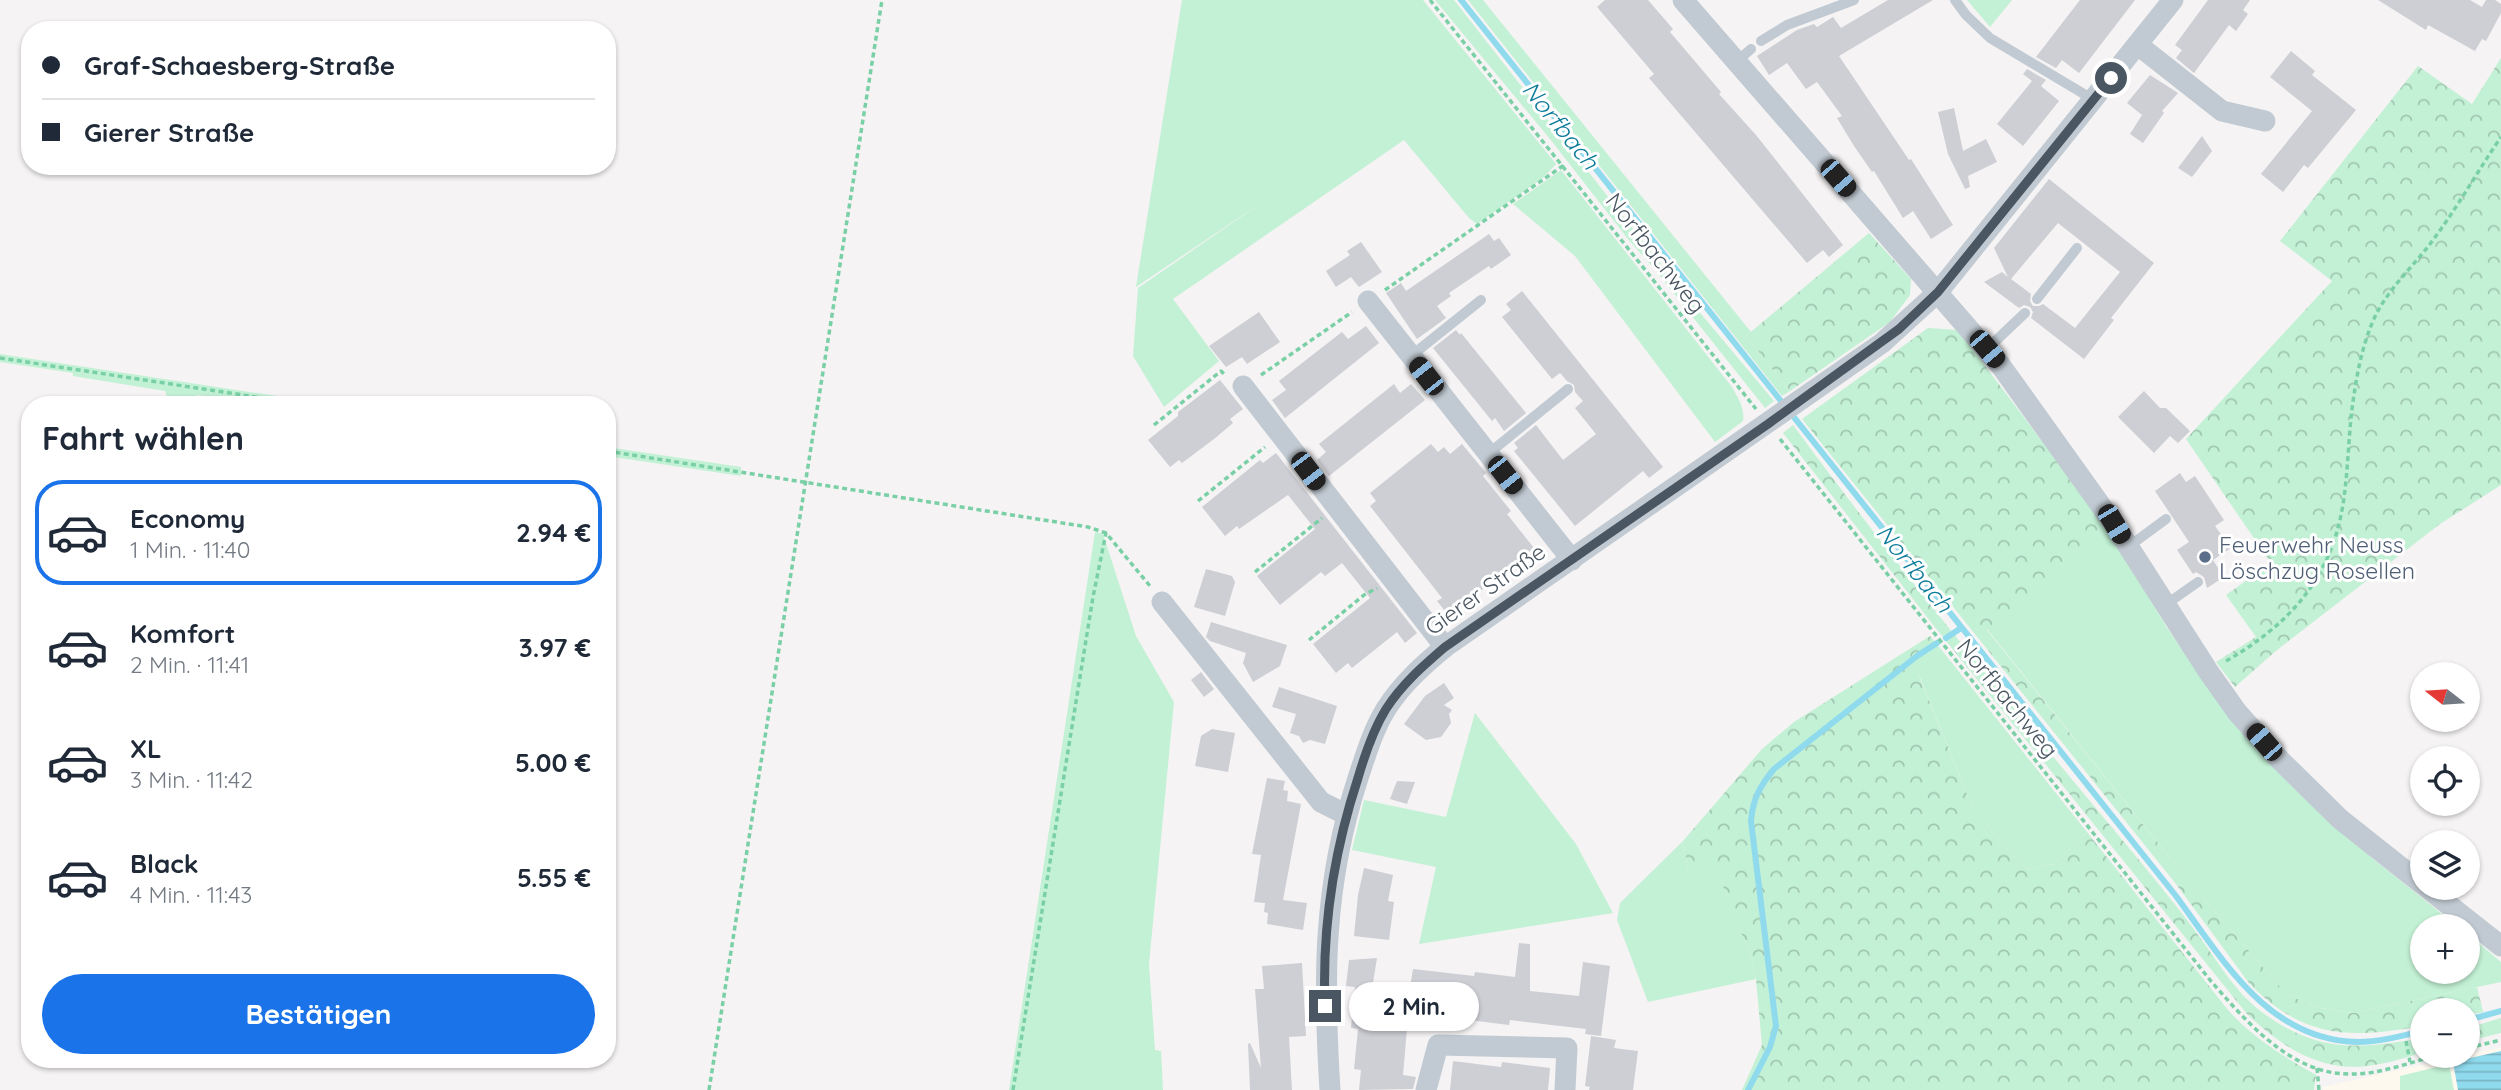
<!DOCTYPE html>
<html lang="de">
<head>
<meta charset="utf-8">
<style>
	:root { --surface:#fff; --page:#f6f6f7; --text:#1f2937; --muted:#747a83; --line:#e0e1e3; --accent:#1a73e8 }
	body { margin:0; font-family:Quicksand,sans-serif; background:var(--page); color:var(--text); height:100vh; display:flex; flex-direction:column; font-size:26px; white-space:nowrap }
	* { box-sizing:border-box; margin:0 }
	p { font-size:23px; color:var(--muted) }
	.icon { flex:none; width:38px; height:38px; fill:none; stroke:currentColor; stroke-width:2; stroke-linecap:round; stroke-linejoin:round }
	.map { position:relative; flex:1; overflow:hidden }
	.panel { position:absolute; left:21px; top:396px; width:595px; height:672px; display:flex; flex-direction:column; background:var(--surface); border-radius:28px; box-shadow:0 2px 5px #0004 }
	.panel>* { flex:none }
	.guide { position:absolute; left:21px; top:21px; width:595px; height:154px; border-radius:28px; box-shadow:0 2px 5px #0004; display:grid; align-content:center; height:154px; padding:0 21px; background:var(--surface) }
	.needle { width:46px; rotate:287deg }
	.tools { position:absolute; left:2410px; top:662px; display:grid; gap:14px }
	.tools a { display:grid; place-items:center; width:70px; height:70px; border-radius:50%; background:var(--surface); box-shadow:0 2px 5px #0004; font-size:35px }
	.end { position:absolute; width:32px; height:32px; margin:-16px; border:9px solid #4a5661; background:#fff; box-shadow:0 0 0 4px #fff }
	.from { border-radius:50% }
	.bubble { position:absolute; height:49px; border-radius:24px; background:var(--surface); box-shadow:0 2px 5px #0004; font-size:23px; font-weight:700; line-height:49px; text-align:center }
	.car { position:absolute; width:21px; height:42px; margin:-21px -10px; border-radius:9px; box-shadow:0 0 5px 2px #0007; background:linear-gradient(#222 24%,#8ab4d8 0 40%,#222 0 76%,#8ab4d8 0 86%,#222 0) }
	.guide b { display:flex; align-items:center; gap:24px; height:66px; font-size:26px }
	.guide b+b { border-top:2px solid var(--line) }
	.guide i { width:18px; height:18px; background:var(--text) }
	ul { padding:0; list-style:none }
	li { display:flex; align-items:center; gap:21px; height:105px; margin:0 14px 10px; padding:0 7px; border:4px solid transparent; border-radius:28px }
	li div { flex:1 }
	li b { display:block; font-size:26px }
	li em { font-style:normal; font-weight:700 }
	li.active { border-color:var(--accent) }
	li>.icon { width:63px; height:63px; stroke-width:1.5 }
	h2 { padding:0 21px; font-size:32px; line-height:84px }
	.button { display:flex; gap:14px; margin-top:auto; padding:14px 21px }
	.button a { flex:1; height:80px; border-radius:42px; background:var(--accent); color:#fff; font-size:28px; font-weight:700; line-height:80px; text-align:center }
	.map>svg:first-child { display:block }
	.commercial { fill:#fdf9ef }
	.grass { fill:#c3f1d5 }
	.forest { fill:url(#forest-crowns) }
	.water { fill:url(#water-rules) }
	.lines { fill:none; stroke-linecap:round; stroke-linejoin:round }
	.stream { stroke:#90daee; stroke-width:6 }
	.building { fill:#cdcfd5; fill-rule:evenodd }
	.path { stroke:#7ad0a6; stroke-width:3.5; stroke-dasharray:5 3.5; stroke-linecap:butt }
	.lane { stroke:#c1cad2; stroke-width:10 }
	.street { stroke:#c1cad2; stroke-width:21 }
	.route { stroke:#4a5661; stroke-width:9 }
	.service-dot { fill:#5c6f8a; stroke:#fff; stroke-width:2.5 }
	.labels { text-anchor:middle; dominant-baseline:central; stroke-width:6; stroke-linejoin:round; paint-order:stroke }
	.street-label { font-size:23px; fill:#4a5661; stroke:#fff }
	.service-label { font-size:23px; fill:#4e5e75; stroke:#fff; text-anchor:start }
	.water-label { font-size:24px; font-style:italic; fill:#0c7c9b; stroke:#fff }
</style>
</head>
<body>
<div class="map">
<svg width="2501" height="1090" viewBox="0 0 2501 1090">
	<defs>
		<pattern id="forest-crowns" width="20" height="18" patternUnits="userSpaceOnUse" patternTransform="scale(1.75)"><rect width="20" height="18" fill="#c3f1d5"/><path d="M2 6a3 3 0 1 1 6 0M12 15a3 3 0 1 1 6 0" fill="none" stroke="#a0c6b0"/></pattern>
		<pattern id="water-rules" width="6" height="5" patternUnits="userSpaceOnUse" patternTransform="scale(1.75)"><rect width="6" height="5" fill="#90daee"/><path d="M0 2.5h6" fill="none" stroke="#78b4c4"/></pattern>
	</defs>
	<rect width="100%" height="100%" fill="#f5f3f3"/>
	<polygon class="commercial" points="2501,1047 2501,1090 2323,1090 2322,1087"/>
	<g class="grass">
		<polygon points="1182,0 1423,0 1556,164 1544,177 1477,224 1469,218 1404,140 1173,299 1219,361 1164,407 1133,356 1138,288 1267,199 1136,287"/>
		<polygon points="1435,0 1454,0 1681,290 1774,401 1765,408 1657,272 1628,239 1550,139"/>
		<polygon points="1468,0 1483,0 1751,332 1746,336 1790,391 1782,396"/>
		<polygon points="1967,0 2012,0 1990,27"/>
		<path d="M1561,170l171,217c6,11 13,21 11,34l-28,21 -140,-186 -62,-52z"/>
		<polygon points="0,354 329,404 258,404 197,395 190,404 170,404 165,391 73,376 73,373 0,362"/>
		<polygon points="607,447 741,467 741,476 607,456"/>
		<polygon points="2105,525 2166,626 2204,682 2372,858 2457,926 2422,926 2422,971 2468,971 2468,934 2501,962 2501,982 2353,1013 2320,1008 2287,995 2186,878 1987,629"/>
		<polygon points="1095,532 1103,534 1136,636 1174,702 1149,964 1155,1050 1161,1051 1163,1090 1009,1090"/>
		<polygon points="1940,648 2087,832 2054,864 2027,869 2002,844 1971,804 1919,675"/>
		<polygon points="1475,713 1576,844 1613,913 1419,944 1436,867 1352,850 1364,800 1446,817"/>
		<polygon points="1683,841 1688,869 1715,864 1751,958 1756,979 1648,1002 1617,920 1620,903"/>
		<polygon points="2449,1064 2454,1090 2400,1090 2400,1076"/>
	</g>
	<g class="forest">
		<polygon points="2501,58 2501,485 2440,524 2277,650 2235,687 2216,662 2256,637 2226,595 2271,563 2186,439 2332,281 2280,241 2418,66 2472,104"/>
		<polygon points="1869,233 1911,279 1910,295 1890,322 1790,391 1746,336"/>
		<path d="M1928,328l30,2 147,195 -118,105 199,248 101,117 33,13 33,5 124,-26 6,25 -15,3v-5h-46v16c-72,13 -119,13 -173,-43l-73,-99 -374,-465z"/>
		<path d="M1793,425c110,149 227,293 346,435 21,26 43,52 62,79 20,27 36,56 65,76 53,38 95,34 156,23v15c-16,4 -32,10 -48,12 -51,9 -91,-17 -127,-51l-313,-388 -151,-193z"/>
		<path d="M1930,636l10,12 -21,28 52,128 31,40 25,25 27,-5 33,-32 141,178c25,28 55,46 88,65l-2,15h-572l20,-45 -6,-66 -5,-21 -36,-93 -27,4 -5,-28 79,-92 32,-27z"/>
		<polygon points="2501,1018 2501,1033 2468,1041 2468,1028"/>
	</g>
	<polygon class="water" points="2501,1051 2501,1090 2458,1090 2453,1062"/>
	<g class="lines">
		<g class="stream">
			<path d="M1461,0l715,896c47,64 93,145 182,146 21,0 44,-6 64,-11"/>
			<polyline points="1946,638 1961,628"/>
			<polyline points="2468,1020 2501,1011"/>
			<path d="M1748,1090l22,-43 6,-21 -25,-205c2,-23 9,-35 23,-52l143,-113 20,-13"/>
		</g>
	</g>
	<g class="building">
		<polygon points="1605,0 1648,0 1673,29 1670,32 1721,92 1719,94 1756,135 1843,245 1829,257 1823,250 1807,263 1649,78 1654,74 1597,7"/>
		<polygon points="1888,0 1933,0 1839,56 1909,160 1911,159 1953,225 1931,239 1913,211 1903,218 1874,171 1872,172 1854,146 1837,118 1842,116 1817,82 1806,89 1787,63 1769,75 1757,56 1797,30 1814,24 1817,27 1833,17 1841,28"/>
		<polygon points="2080,0 2135,0 2079,73 2062,60 2056,68 2036,57"/>
		<polygon points="2208,0 2250,0 2243,10 2248,14 2236,31 2229,25 2194,73 2176,58 2182,50 2175,45"/>
		<polygon points="2378,0 2470,0 2482,7 2486,0 2495,0 2501,4 2501,13 2486,41 2482,39 2475,51 2428,25 2426,30"/>
		<polygon points="2291,51 2315,71 2312,75 2356,110 2308,168 2304,165 2283,192 2261,174 2312,111 2270,77"/>
		<polygon points="2027,69 2046,80 2041,86 2059,101 2023,146 1997,124 2032,81 2023,74"/>
		<polygon points="2150,75 2178,93 2162,111 2164,113 2143,143 2130,134 2142,115 2127,103"/>
		<polygon points="1954,108 1963,151 1986,139 1997,162 1968,176 1970,187 1965,189 1948,154 1938,112"/>
		<polygon points="2202,136 2212,151 2192,177 2178,168"/>
		<path d="M2049,179l105,84 -43,55 3,2 -30,39 -53,-41 2,-6 -3,-5 -6,-2 -5,3 -35,-26 18,-10 6,5 -14,-29zM2058,223l62,49 -45,56 -32,-24 -4,2h-6l-3,-5 1,-7 -20,-15z"/>
		<polygon points="1489,234 1494,241 1499,238 1511,255 1491,269 1489,266 1449,293 1451,296 1437,306 1446,318 1417,339 1386,293 1401,283 1406,291"/>
		<polygon points="1361,242 1382,272 1359,287 1351,277 1336,287 1326,271 1350,255 1347,251"/>
		<polygon points="1522,291 1663,467 1649,478 1643,471 1575,526 1514,451 1518,448 1514,443 1536,425 1563,460 1596,434 1575,408 1583,401 1575,392 1574,385 1567,381 1560,373 1552,379 1502,317 1511,310 1506,304"/>
		<polygon points="1259,312 1280,342 1247,364 1242,357 1226,367 1209,346"/>
		<polygon points="1366,326 1379,343 1285,418 1272,400 1286,390 1279,381 1342,332 1348,339"/>
		<polygon points="1456,330 1460,335 1461,333 1526,413 1504,431 1495,418 1492,421 1433,348"/>
		<polygon points="1220,380 1243,409 1230,419 1233,423 1214,439 1182,463 1179,460 1170,467 1148,440 1178,416 1178,412"/>
		<polygon points="1394,384 1400,393 1411,384 1425,400 1329,476 1317,460 1326,452 1319,444"/>
		<polygon points="2144,391 2160,408 2166,408 2190,431 2178,443 2170,436 2154,453 2118,417"/>
		<polygon points="1431,444 1438,452 1444,447 1450,454 1462,444 1486,473 1483,476 1511,511 1507,514 1534,548 1449,616 1437,601 1442,598 1370,506 1376,501 1370,493"/>
		<polygon points="1276,453 1417,633 1405,643 1397,632 1352,668 1348,663 1336,673 1313,644 1370,598 1342,563 1325,576 1321,572 1280,605 1257,576 1315,529 1288,495 1239,529 1237,526 1225,536 1202,507 1260,460 1263,463"/>
		<polygon points="2180,473 2186,482 2195,476 2224,520 2215,526 2231,548 2213,560 2224,577 2207,588 2204,577 2196,572 2193,574 2177,550 2189,542 2155,491"/>
		<polygon points="1206,569 1232,576 1235,582 1225,616 1194,607"/>
		<polygon points="1211,622 1287,645 1280,666 1253,682 1243,663 1246,653 1210,641 1206,637"/>
		<polygon points="1201,672 1214,689 1204,697 1191,680"/>
		<polygon points="1444,683 1454,698 1444,705 1452,710 1449,714 1451,723 1441,737 1426,740 1404,724 1425,696"/>
		<polygon points="1279,687 1337,706 1325,744 1310,740 1303,743 1299,736 1290,733 1296,714 1272,707"/>
		<polygon points="1212,729 1235,733 1228,772 1195,766 1201,736"/>
		<polygon points="1267,778 1285,781 1283,790 1288,791 1287,801 1301,804 1283,900 1307,903 1303,930 1267,924 1268,913 1264,912 1265,903 1254,902 1261,855 1252,854"/>
		<polygon points="1397,781 1415,782 1407,804 1390,799"/>
		<polygon points="1364,868 1393,875 1388,901 1394,902 1389,940 1354,936 1358,895"/>
		<polygon points="1519,943 1530,944 1530,991 1579,996 1583,962 1610,966 1601,1036 1585,1034 1586,1029 1510,1020 1509,1025 1469,1020 1468,1025 1408,1017 1403,1075 1416,1077 1413,1089 1359,1090 1361,1070 1354,1069 1358,1029 1351,1028 1355,987 1346,986 1349,960 1377,958 1372,989 1409,994 1413,969 1474,976 1475,972 1515,977"/>
		<polygon points="1302,963 1306,1036 1289,1037 1292,1090 1250,1090 1248,1044 1250,1043 1261,1068 1255,989 1264,989 1262,966"/>
		<polygon points="1591,1036 1616,1040 1614,1048 1638,1051 1633,1090 1589,1090 1590,1087 1585,1086"/>
		<polygon points="1453,1061 1501,1067 1502,1062 1550,1068 1548,1090 1450,1090"/>
	</g>
	<g class="lines">
		<g class="path">
			<polyline points="1430,0 1756,409"/>
			<polyline points="1385,290 1564,165"/>
			<polyline points="0,358 302,404"/>
			<polyline points="1261,375 1352,312"/>
			<polyline points="1154,425 1221,371 1226,376"/>
			<path d="M1780,439l430,541c35,40 80,94 139,94 30,1 61,-12 90,-19"/>
			<polyline points="607,451 1088,527 1106,533 1150,586"/>
			<polyline points="1198,501 1265,447"/>
			<polyline points="1255,572 1322,518"/>
			<polyline points="1309,640 1364,595 1377,588"/>
			<path d="M2226,661c61,-35 103,-80 116,-151 6,-33 6,-68 10,-101 4,-30 9,-60 21,-88 13,-30 38,-52 57,-77 26,-34 47,-72 71,-107"/>
			<polyline points="2406,1041 2410,1062"/>
			<polyline points="2468,1048 2501,1040"/>
			<polyline points="2317,1068 2319,1090"/>
			<polyline points="709,1090 882,0"/>
			<polyline points="1013,1090 1093,597 1106,533"/>
		</g>
		<g class="lane">
			<polyline points="1955,0 1966,15 1990,38 2094,100"/>
			<polyline points="1761,41 1787,25 1854,0"/>
			<polyline points="1736,62 1751,49"/>
			<polyline points="2037,299 2077,248"/>
			<polyline points="1987,349 2025,313"/>
			<polyline points="1411,356 1481,300"/>
			<polyline points="1488,454 1568,389"/>
			<polyline points="2128,547 2166,519"/>
			<polyline points="2165,605 2198,582"/>
		</g>
		<g class="street">
			<polyline points="1683,0 2001,366 2114,524 2208,671 2237,712 2277,757 2340,819 2422,884"/>
			<polyline points="2138,45 2222,111 2265,121"/>
			<polyline points="1368,301 1572,560"/>
			<polyline points="1243,386 1445,647"/>
			<polyline points="1162,602 1321,802 1347,815"/>
			<polyline points="2426,887 2501,946"/>
			<path d="M1330,1090c-7,-111 -7,-205 28,-312 8,-24 15,-48 28,-69 16,-25 37,-44 59,-62l437,-304 56,-51 235,-292"/>
			<polyline points="1426,1090 1438,1045 1567,1048 1565,1090"/>
		</g>
	</g>
	<g class="lines">
		<path class="route" d="M1325,1006c-3,-77 9,-155 33,-228 7,-24 15,-48 28,-69 16,-25 37,-43 59,-62l323,-223 131,-95 39,-37 173,-214"/>
	</g>
	<circle class="service-dot" cx="2205" cy="557" r="7"/>
	<g class="labels">
		<g class="street-label">
			<text transform="translate(1656 253) rotate(52)">Norfbachweg</text>
			<text transform="translate(1485 589) rotate(-35)">Gierer Straße</text>
			<text transform="translate(2008 698) rotate(51)">Norfbachweg</text>
		</g>
		<g class="service-label">
			<text x="2219" y="544">Feuerwehr Neuss<tspan x="2219" dy="26">Löschzug Rosellen</tspan></text>
		</g>
		<g class="water-label">
			<text transform="translate(1561 125) rotate(51)">Norfbach</text>
			<text transform="translate(1915 568) rotate(51)">Norfbach</text>
		</g>
	</g>
</svg>
<div class="tools">
<a><svg class="needle" viewBox="-14 -14 28 28"><path d="M0-13l5 13h-10z" fill="#e53935"/><path d="M0 13l5-13h-10z" fill="#747a83"/></svg></a>
<a><svg class="icon" aria-label="locate" viewBox="0 0 24 24"><circle cx="12" cy="12" r="6"/><path d="M12 2v4M12 18v4M2 12h4M18 12h4"/></svg></a>
<a><svg class="icon" aria-label="layers" viewBox="0 0 24 24"><path d="M12 4l9 5-9 5-9-5zM3 14l9 5 9-5"/></svg></a>
<a>+</a>
<a>−</a>
</div>
<i class="end from" style="left:2111px;top:78px"></i>
<i class="end" style="left:1325px;top:1006px"></i>
<div class="bubble" style="left:1349px;top:982px;width:130px">2 Min.</div>
<i class="car" style="left:1838px;top:178px;rotate:139deg"></i>
<i class="car" style="left:1987px;top:349px;rotate:140deg"></i>
<i class="car" style="left:1426px;top:376px;rotate:322deg"></i>
<i class="car" style="left:1308px;top:471px;rotate:143deg"></i>
<i class="car" style="left:1505px;top:475px;rotate:142deg"></i>
<i class="car" style="left:2114px;top:524px;rotate:149deg"></i>
<i class="car" style="left:2264px;top:742px;rotate:319deg"></i>
<div class="guide">
<b><i class="from"></i>Graf-Schaesberg-Straße</b>
<b><i></i>Gierer Straße</b>
</div>
<section class="panel">
<h2>Fahrt wählen</h2>
<ul>
<li class="active"><svg class="icon" aria-label="car" viewBox="0 0 24 24"><path d="M5 17H2v-5l4-1 3-4h7l3 4 3 1v5h-3M9 17h6M6 11h13"/><circle cx="7" cy="17" r="2"/><circle cx="17" cy="17" r="2"/></svg><div><b>Economy</b><p>1 Min. · 11:40</p></div><em>2.94 €</em></li>
<li><svg class="icon" aria-label="car" viewBox="0 0 24 24"><path d="M5 17H2v-5l4-1 3-4h7l3 4 3 1v5h-3M9 17h6M6 11h13"/><circle cx="7" cy="17" r="2"/><circle cx="17" cy="17" r="2"/></svg><div><b>Komfort</b><p>2 Min. · 11:41</p></div><em>3.97 €</em></li>
<li><svg class="icon" aria-label="car" viewBox="0 0 24 24"><path d="M5 17H2v-5l4-1 3-4h7l3 4 3 1v5h-3M9 17h6M6 11h13"/><circle cx="7" cy="17" r="2"/><circle cx="17" cy="17" r="2"/></svg><div><b>XL</b><p>3 Min. · 11:42</p></div><em>5.00 €</em></li>
<li><svg class="icon" aria-label="car" viewBox="0 0 24 24"><path d="M5 17H2v-5l4-1 3-4h7l3 4 3 1v5h-3M9 17h6M6 11h13"/><circle cx="7" cy="17" r="2"/><circle cx="17" cy="17" r="2"/></svg><div><b>Black</b><p>4 Min. · 11:43</p></div><em>5.55 €</em></li>
</ul>
<div class="button"><a>Bestätigen</a></div>
</section>
</div>
</body>
</html>
